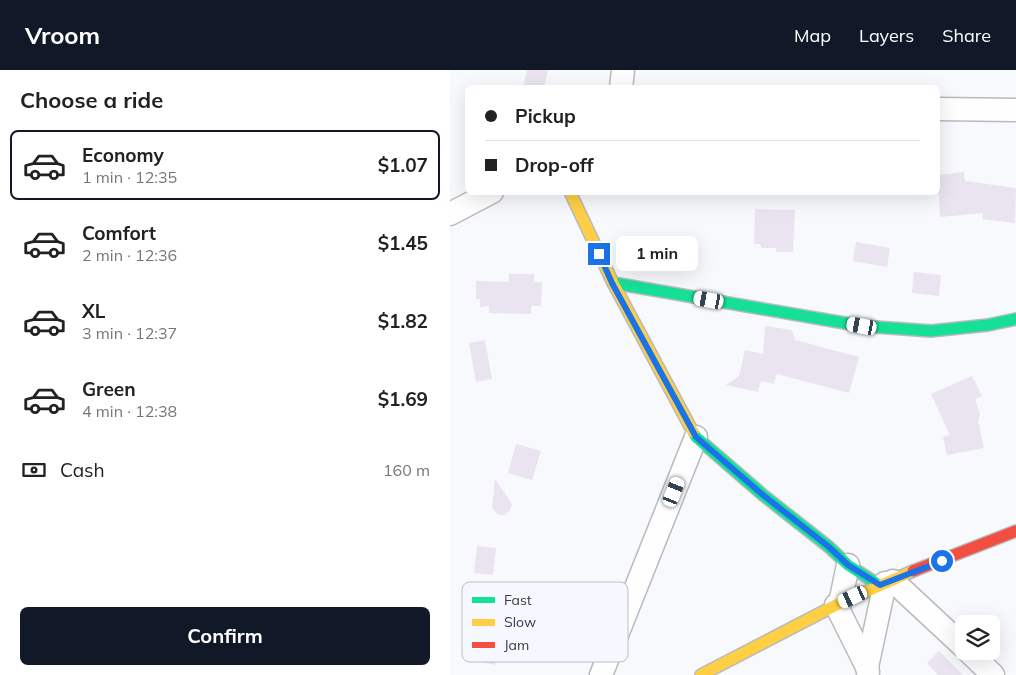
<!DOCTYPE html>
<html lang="en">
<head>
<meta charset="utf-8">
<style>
	:root { --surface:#fff; --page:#f6f6f6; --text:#222; --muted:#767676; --line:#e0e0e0; --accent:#111827 }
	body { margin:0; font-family:Mulish,sans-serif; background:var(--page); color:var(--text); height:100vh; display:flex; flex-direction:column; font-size:19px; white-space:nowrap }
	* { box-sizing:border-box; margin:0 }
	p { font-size:16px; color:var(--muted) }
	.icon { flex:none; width:28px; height:28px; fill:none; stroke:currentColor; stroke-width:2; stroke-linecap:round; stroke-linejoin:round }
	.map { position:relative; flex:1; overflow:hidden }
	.drawer { display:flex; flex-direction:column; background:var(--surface); width:450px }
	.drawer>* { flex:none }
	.guide { position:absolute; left:15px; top:15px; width:475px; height:110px; border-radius:8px; box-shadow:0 5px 20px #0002; display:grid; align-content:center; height:110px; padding:0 20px; background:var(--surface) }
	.tools { position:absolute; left:505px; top:545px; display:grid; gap:10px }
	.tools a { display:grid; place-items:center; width:45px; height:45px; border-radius:8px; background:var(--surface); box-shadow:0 5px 20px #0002; font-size:25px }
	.end { position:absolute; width:22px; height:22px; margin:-11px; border:6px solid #1a73e8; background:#fff; box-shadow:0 0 0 2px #fff }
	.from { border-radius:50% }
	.bubble { position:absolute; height:35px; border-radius:8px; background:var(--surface); box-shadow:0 5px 20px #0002; font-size:16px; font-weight:700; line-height:35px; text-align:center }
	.car { position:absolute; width:15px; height:30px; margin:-15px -8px; border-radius:6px; box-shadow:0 0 4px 1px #0007; background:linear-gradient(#fff 24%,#345 0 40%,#fff 0 76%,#345 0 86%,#fff 0) }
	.guide b { display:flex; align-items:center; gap:18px; height:48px; font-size:19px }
	.guide b+b { border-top:1px solid var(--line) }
	.guide i { width:12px; height:12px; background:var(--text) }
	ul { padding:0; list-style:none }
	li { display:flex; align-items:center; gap:15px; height:70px; margin:0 10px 8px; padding:0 10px; border:2px solid transparent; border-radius:8px }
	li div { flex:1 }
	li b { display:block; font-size:19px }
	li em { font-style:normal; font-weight:700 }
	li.active { border-color:var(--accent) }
	li>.icon { width:45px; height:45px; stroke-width:1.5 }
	h2 { padding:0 20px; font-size:22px; line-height:60px }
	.pay { display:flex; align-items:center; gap:12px; height:55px; padding:0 20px; font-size:19px }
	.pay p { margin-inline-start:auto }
	.primary-button { display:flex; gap:10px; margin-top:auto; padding:10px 20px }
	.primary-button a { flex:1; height:58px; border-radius:8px; background:var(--accent); color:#fff; font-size:20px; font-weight:700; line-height:58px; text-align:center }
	header { display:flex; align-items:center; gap:30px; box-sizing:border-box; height:70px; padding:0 25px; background:var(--accent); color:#fff }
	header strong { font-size:24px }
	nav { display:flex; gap:28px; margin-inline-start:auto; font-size:18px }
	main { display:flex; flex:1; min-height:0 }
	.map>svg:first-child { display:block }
	.building { fill:#e9e4ef }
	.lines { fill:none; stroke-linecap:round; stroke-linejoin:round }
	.street-casing { stroke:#b8babd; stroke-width:25 }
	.fast-casing { stroke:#b8babd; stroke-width:14 }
	.slow-casing { stroke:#b8babd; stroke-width:14 }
	.jam-casing { stroke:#b8babd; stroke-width:14 }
	.street { stroke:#fefeff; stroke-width:22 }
	.fast { stroke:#16e098; stroke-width:11 }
	.slow { stroke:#ffcf43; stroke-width:11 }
	.jam { stroke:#f24e42; stroke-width:11 }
	.route { stroke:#1a73e8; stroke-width:6 }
	.key { fill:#f5f8fe; stroke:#bcbfc4; stroke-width:1 }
	.key-label { font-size:14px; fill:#383a3e }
</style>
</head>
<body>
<header>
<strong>Vroom</strong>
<nav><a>Map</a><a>Layers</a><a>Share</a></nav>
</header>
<main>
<section class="drawer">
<h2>Choose a ride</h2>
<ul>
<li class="active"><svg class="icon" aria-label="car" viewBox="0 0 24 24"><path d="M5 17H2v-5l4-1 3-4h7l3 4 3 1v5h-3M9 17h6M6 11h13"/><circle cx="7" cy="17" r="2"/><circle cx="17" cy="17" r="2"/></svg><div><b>Economy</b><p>1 min · 12:35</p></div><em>$1.07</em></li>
<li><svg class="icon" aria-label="car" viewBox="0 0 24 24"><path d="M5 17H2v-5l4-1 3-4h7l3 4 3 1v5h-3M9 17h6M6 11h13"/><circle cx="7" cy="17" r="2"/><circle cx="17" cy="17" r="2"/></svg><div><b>Comfort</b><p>2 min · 12:36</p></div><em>$1.45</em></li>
<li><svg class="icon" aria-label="car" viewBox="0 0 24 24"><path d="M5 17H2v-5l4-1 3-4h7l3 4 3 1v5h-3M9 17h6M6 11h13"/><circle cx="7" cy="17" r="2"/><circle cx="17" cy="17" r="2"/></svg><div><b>XL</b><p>3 min · 12:37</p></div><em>$1.82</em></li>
<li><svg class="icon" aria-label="car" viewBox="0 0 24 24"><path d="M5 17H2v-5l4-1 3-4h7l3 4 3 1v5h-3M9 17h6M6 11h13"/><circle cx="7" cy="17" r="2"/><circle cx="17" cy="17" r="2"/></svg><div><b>Green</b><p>4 min · 12:38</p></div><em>$1.69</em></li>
</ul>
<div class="pay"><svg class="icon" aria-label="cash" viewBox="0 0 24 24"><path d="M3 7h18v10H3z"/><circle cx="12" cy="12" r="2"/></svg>Cash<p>160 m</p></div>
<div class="primary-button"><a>Confirm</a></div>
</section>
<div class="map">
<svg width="566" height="605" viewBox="0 0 566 605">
	<rect width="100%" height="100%" fill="#f7f9fc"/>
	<g class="building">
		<polygon points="77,0 98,0 94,18 73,18"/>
		<polygon points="514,102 515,111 566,118 565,153 532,149 533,143 490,147 488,105"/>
		<polygon points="305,139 345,140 343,182 326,182 326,178 312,178 310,174 304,174"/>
		<polygon points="406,172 440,178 437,197 403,191"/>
		<polygon points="464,202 491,205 489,226 462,223"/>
		<polygon points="59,204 84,204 84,212 92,212 91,236 81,236 81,244 39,243 39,236 30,237 30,229 26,229 26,211 59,212"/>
		<polygon points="315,256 342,260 345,270 409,287 399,323 327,304 324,314 311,311 308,322 276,315 289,306 295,280 313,284"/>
		<polygon points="35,270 42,309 26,312 19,273"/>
		<polygon points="522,306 532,326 525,329 530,344 528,351 534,378 497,385 493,367 500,365 481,324"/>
		<polygon points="66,374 91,381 82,410 58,403"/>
		<polygon points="45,409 62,434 60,440 55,445 48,445 42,438"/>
		<polygon points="27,476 46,478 43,505 24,503"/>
		<polygon points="27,545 55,551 45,595 12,588 19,556 24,557"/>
		<polygon points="489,581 513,605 488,605 477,593"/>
	</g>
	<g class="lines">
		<defs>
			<g id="street">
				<polyline points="171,18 173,0"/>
				<polyline points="488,39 566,40"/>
				<polyline points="0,144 42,122"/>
				<polyline points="443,511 514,577"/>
				<polyline points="390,533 398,495"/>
				<polyline points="386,535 417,597 418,602"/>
				<polyline points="518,581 543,605"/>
				<polyline points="417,597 435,513"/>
				<polyline points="151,605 246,367"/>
			</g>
			<g id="fast">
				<polyline points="163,213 412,256 481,261 538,255 566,249"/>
				<polyline points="243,362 246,367 313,425 379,477 398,495 429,515"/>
			</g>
			<g id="slow">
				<polyline points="120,122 163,213 243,362"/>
				<polyline points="251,605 386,535 463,501"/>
			</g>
			<polyline id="jam" points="463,501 566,461"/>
		</defs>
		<use href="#street" class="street-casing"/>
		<use href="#fast" class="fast-casing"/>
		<use href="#slow" class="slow-casing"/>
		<use href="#jam" class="jam-casing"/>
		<use href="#street" class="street"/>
		<use href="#fast" class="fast"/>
		<use href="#slow" class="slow"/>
		<use href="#jam" class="jam"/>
	</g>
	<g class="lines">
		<polyline class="route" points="149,184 162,213 246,367 313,425 379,477 398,495 430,515 492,491"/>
	</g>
	<rect x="12" y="512" width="166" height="80" rx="8" class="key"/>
	<rect x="22" y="527" width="23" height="6" fill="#16e098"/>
	<rect x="22" y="549" width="23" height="7" fill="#ffcf43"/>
	<rect x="22" y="572" width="23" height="6" fill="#f24e42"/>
	<g class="key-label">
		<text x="54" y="535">Fast</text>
		<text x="54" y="557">Slow</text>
		<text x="54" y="580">Jam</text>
	</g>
</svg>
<div class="tools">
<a><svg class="icon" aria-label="layers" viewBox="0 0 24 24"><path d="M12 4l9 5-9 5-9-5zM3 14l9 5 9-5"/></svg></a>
</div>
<i class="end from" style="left:492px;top:491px"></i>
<i class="end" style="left:149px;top:184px"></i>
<div class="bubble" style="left:166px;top:166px;width:82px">1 min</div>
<i class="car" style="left:259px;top:230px;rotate:280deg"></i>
<i class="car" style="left:412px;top:256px;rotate:280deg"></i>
<i class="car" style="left:224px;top:422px;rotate:22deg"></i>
<i class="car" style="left:403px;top:527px;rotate:245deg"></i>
<div class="guide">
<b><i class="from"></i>Pickup</b>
<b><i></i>Drop-off</b>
</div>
</div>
</main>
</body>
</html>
